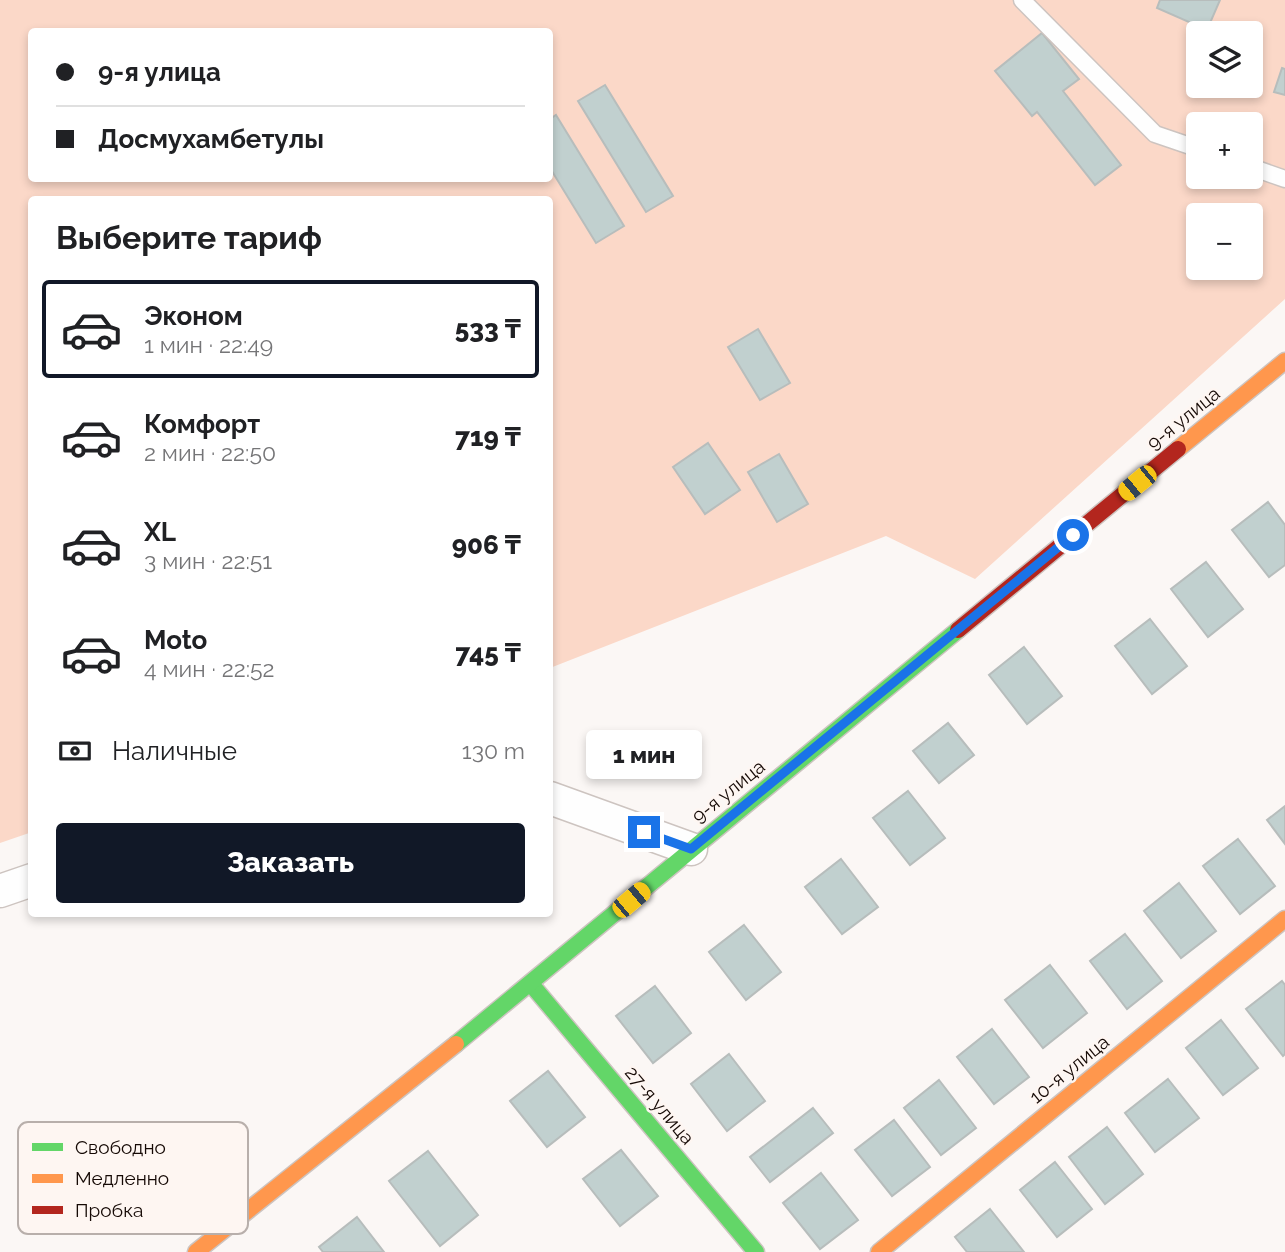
<!DOCTYPE html>
<html lang="ru">
<head>
<meta charset="utf-8">
<style>
	:root { --surface:#fff; --page:#f6f6f6; --text:#202124; --muted:#757577; --line:#e0e0e0; --accent:#111827 }
	body { margin:0; font-family:Raleway,sans-serif; background:var(--page); color:var(--text); height:100vh; display:flex; flex-direction:column; font-size:26px; white-space:nowrap }
	* { box-sizing:border-box; margin:0 }
	p { font-size:23px; color:var(--muted) }
	.icon { flex:none; width:38px; height:38px; fill:none; stroke:currentColor; stroke-width:2; stroke-linecap:round; stroke-linejoin:round }
	.map { position:relative; flex:1; overflow:hidden }
	.drawer { position:absolute; left:28px; top:196px; width:525px; height:721px; display:flex; flex-direction:column; background:var(--surface); border-radius:7px; box-shadow:0 4px 10px #0003 }
	.drawer>* { flex:none }
	.guide { position:absolute; left:28px; top:28px; width:525px; height:154px; border-radius:7px; box-shadow:0 4px 10px #0003; display:grid; align-content:center; height:154px; padding:0 28px; background:var(--surface) }
	.tools { position:absolute; left:1186px; top:21px; display:grid; gap:14px }
	.tools a { display:grid; place-items:center; width:77px; height:77px; border-radius:7px; background:var(--surface); box-shadow:0 4px 10px #0003; font-size:35px }
	.end { position:absolute; width:32px; height:32px; margin:-16px; border:9px solid #1a73e8; background:#fff; box-shadow:0 0 0 4px #fff }
	.from { border-radius:50% }
	.bubble { position:absolute; height:49px; border-radius:7px; background:var(--surface); box-shadow:0 4px 10px #0003; font-size:23px; font-weight:800; line-height:49px; text-align:center }
	.car { position:absolute; width:21px; height:42px; margin:-21px -10px; border-radius:9px; box-shadow:0 0 5px 2px #0007; background:linear-gradient(#f5c518 24%,#345 0 40%,#f5c518 0 76%,#345 0 86%,#f5c518 0) }
	.guide b { display:flex; align-items:center; gap:24px; height:66px; font-size:26px }
	.guide b+b { border-top:2px solid var(--line) }
	.guide i { width:18px; height:18px; background:var(--text) }
	ul { padding:0; list-style:none }
	li { display:flex; align-items:center; gap:21px; height:98px; margin:0 14px 10px; padding:0 14px; border:4px solid transparent; border-radius:7px }
	li div { flex:1 }
	li b { display:block; font-size:26px }
	li em { font-style:normal; font-weight:800 }
	li.selected { border-color:var(--accent) }
	li>.icon { width:63px; height:63px; stroke-width:1.5 }
	h2 { padding:0 28px; font-size:32px; line-height:84px }
	.pay { display:flex; align-items:center; gap:18px; height:77px; padding:0 28px; font-size:26px }
	.pay p { margin-inline-start:auto }
	.action { display:flex; gap:14px; margin-top:auto; padding:14px 28px }
	.action a { flex:1; height:80px; border-radius:7px; background:var(--accent); color:#fff; font-size:28px; font-weight:800; line-height:80px; text-align:center }
	.map>svg:first-child { display:block }
	.green { fill:#fbd8c8; fill-rule:evenodd }
	.building { fill:#c1d0cf; stroke:#b7bdbc; stroke-width:2 }
	.lines { fill:none; stroke-linecap:round; stroke-linejoin:round }
	.lane-casing { stroke:#cdc4c0; stroke-width:19 }
	.street-casing { stroke:#cdc4c0; stroke-width:35 }
	.fast-casing { stroke:#cdc4c0; stroke-width:19 }
	.slow-casing { stroke:#cdc4c0; stroke-width:19 }
	.jam-casing { stroke:#cdc4c0; stroke-width:19 }
	.lane { stroke:#fefefe; stroke-width:16 }
	.street { stroke:#fefefe; stroke-width:32 }
	.fast { stroke:#63d668; stroke-width:16 }
	.slow { stroke:#ff974d; stroke-width:16 }
	.jam { stroke:#b3261e; stroke-width:16 }
	.route { stroke:#1a73e8; stroke-width:9 }
	.labels { text-anchor:middle; dominant-baseline:central; stroke-width:5; stroke-linejoin:round; paint-order:stroke }
	.street-label { font-size:19px; fill:#150905; stroke:#fef6f2 }
	.key { fill:#fef6f2; stroke:#b8afab; stroke-width:2 }
	.key-label { font-size:19px; fill:#150905 }
</style>
</head>
<body>
<div class="map">
<svg width="1285" height="1252" viewBox="0 0 1285 1252">
	<rect width="100%" height="100%" fill="#fbf7f5"/>
	<path class="green" d="M0,0h1285v299l-310,280 -89,-43 -336,132v-468h-518v632l-32,11zM32,32h518v146h-518zM1199,33h52v53h-52zM1199,124h52v53h-52zM1199,215h52v53h-52z"/>
	<g class="building">
		<polygon points="1160,0 1220,0 1207,30 1157,8"/>
		<polygon points="1042,33 1079,79 1063,91 1121,165 1095,185 1037,112 1032,116 995,71"/>
		<polygon points="1282,68 1285,69 1285,95 1274,92"/>
		<polygon points="605,85 673,196 646,212 578,101"/>
		<polygon points="556,115 624,226 596,243 550,168 550,119"/>
		<polygon points="758,329 790,383 760,400 728,347"/>
		<polygon points="708,443 740,490 705,514 673,467"/>
		<polygon points="779,454 808,504 777,522 748,472"/>
		<polygon points="1268,502 1285,525 1285,565 1269,577 1232,530"/>
		<polygon points="1206,562 1243,609 1208,637 1171,589"/>
		<polygon points="1150,619 1187,666 1152,694 1115,646"/>
		<polygon points="1024,647 1062,696 1027,724 989,675"/>
		<polygon points="948,723 974,755 939,783 913,751"/>
		<polygon points="908,791 945,838 910,865 873,818"/>
		<polygon points="1285,806 1285,844 1267,820"/>
		<polygon points="1238,839 1275,886 1240,914 1203,866"/>
		<polygon points="841,859 878,907 842,934 805,887"/>
		<polygon points="1179,883 1216,931 1181,958 1144,911"/>
		<polygon points="744,925 781,972 746,1000 709,952"/>
		<polygon points="1125,934 1162,981 1127,1009 1090,961"/>
		<polygon points="1050,965 1087,1013 1043,1048 1005,1000"/>
		<polygon points="1282,981 1285,985 1285,1054 1283,1056 1246,1009"/>
		<polygon points="655,986 691,1033 653,1063 616,1016"/>
		<polygon points="1221,1020 1258,1068 1223,1095 1186,1048"/>
		<polygon points="992,1029 1029,1077 994,1104 957,1057"/>
		<polygon points="729,1054 765,1101 727,1131 691,1084"/>
		<polygon points="548,1071 585,1117 547,1147 510,1101"/>
		<polygon points="1168,1079 1199,1118 1155,1152 1125,1113"/>
		<polygon points="939,1080 976,1128 941,1155 904,1108"/>
		<polygon points="813,1108 833,1133 770,1182 750,1157"/>
		<polygon points="894,1120 930,1167 892,1196 855,1150"/>
		<polygon points="1107,1127 1143,1174 1105,1204 1069,1157"/>
		<polygon points="621,1150 658,1196 620,1226 583,1179"/>
		<polygon points="428,1151 478,1215 440,1246 389,1181"/>
		<polygon points="1055,1162 1092,1209 1057,1237 1020,1190"/>
		<polygon points="821,1173 858,1220 820,1249 783,1203"/>
		<polygon points="990,1209 1024,1252 967,1252 955,1237"/>
		<polygon points="357,1217 384,1252 323,1252 319,1247"/>
	</g>
	<g class="lines">
		<defs>
			<g id="lane">
				<polyline points="1022,0 1155,134 1199,149"/>
				<polyline points="1251,167 1285,179"/>
			</g>
			<g id="street">
				<polyline points="550,798 691,849"/>
				<polyline points="0,891 32,880"/>
			</g>
			<g id="fast">
				<polyline points="531,984 756,1252"/>
				<polyline points="456,1044 958,630"/>
			</g>
			<g id="slow">
				<polyline points="1178,449 1285,361"/>
				<polyline points="196,1252 456,1044"/>
				<polyline points="879,1252 1285,919"/>
			</g>
			<polyline id="jam" points="958,630 1178,449"/>
		</defs>
		<use href="#lane" class="lane-casing"/>
		<use href="#street" class="street-casing"/>
		<use href="#fast" class="fast-casing"/>
		<use href="#slow" class="slow-casing"/>
		<use href="#jam" class="jam-casing"/>
		<use href="#lane" class="lane"/>
		<use href="#street" class="street"/>
		<use href="#fast" class="fast"/>
		<use href="#slow" class="slow"/>
		<use href="#jam" class="jam"/>
	</g>
	<g class="lines">
		<polyline class="route" points="644,832 691,849 1073,535"/>
	</g>
	<g class="labels">
		<g class="street-label">
			<text transform="translate(1183 418) rotate(-39)">9-я улица</text>
			<text transform="translate(728 791) rotate(-39)">9-я улица</text>
			<text transform="translate(1069 1069) rotate(-39)">10-я улица</text>
			<text transform="translate(660 1105) rotate(50)">27-я улица</text>
		</g>
	</g>
	<rect x="18" y="1122" width="230" height="112" rx="10" class="key"/>
	<rect x="32" y="1143" width="31" height="8" fill="#63d668"/>
	<rect x="32" y="1174" width="31" height="9" fill="#ff974d"/>
	<rect x="32" y="1206" width="31" height="8" fill="#b3261e"/>
	<g class="key-label">
		<text x="75" y="1154">Свободно</text>
		<text x="75" y="1185">Медленно</text>
		<text x="75" y="1217">Пробка</text>
	</g>
</svg>
<div class="tools">
<a><svg class="icon" aria-label="layers" viewBox="0 0 24 24"><path d="M12 4l9 5-9 5-9-5zM3 14l9 5 9-5"/></svg></a>
<a>+</a>
<a>−</a>
</div>
<i class="end from" style="left:1073px;top:535px"></i>
<i class="end" style="left:644px;top:832px"></i>
<div class="bubble" style="left:586px;top:730px;width:116px">1 мин</div>
<i class="car" style="left:1137px;top:483px;rotate:231deg"></i>
<i class="car" style="left:631px;top:900px;rotate:50deg"></i>
<div class="guide">
<b><i class="from"></i>9-я улица</b>
<b><i></i>Досмухамбетулы</b>
</div>
<section class="drawer">
<h2>Выберите тариф</h2>
<ul>
<li class="selected"><svg class="icon" aria-label="car" viewBox="0 0 24 24"><path d="M5 17H2v-5l4-1 3-4h7l3 4 3 1v5h-3M9 17h6M6 11h13"/><circle cx="7" cy="17" r="2"/><circle cx="17" cy="17" r="2"/></svg><div><b>Эконом</b><p>1 мин · 22:49</p></div><em>533 ₸</em></li>
<li><svg class="icon" aria-label="car" viewBox="0 0 24 24"><path d="M5 17H2v-5l4-1 3-4h7l3 4 3 1v5h-3M9 17h6M6 11h13"/><circle cx="7" cy="17" r="2"/><circle cx="17" cy="17" r="2"/></svg><div><b>Комфорт</b><p>2 мин · 22:50</p></div><em>719 ₸</em></li>
<li><svg class="icon" aria-label="car" viewBox="0 0 24 24"><path d="M5 17H2v-5l4-1 3-4h7l3 4 3 1v5h-3M9 17h6M6 11h13"/><circle cx="7" cy="17" r="2"/><circle cx="17" cy="17" r="2"/></svg><div><b>XL</b><p>3 мин · 22:51</p></div><em>906 ₸</em></li>
<li><svg class="icon" aria-label="car" viewBox="0 0 24 24"><path d="M5 17H2v-5l4-1 3-4h7l3 4 3 1v5h-3M9 17h6M6 11h13"/><circle cx="7" cy="17" r="2"/><circle cx="17" cy="17" r="2"/></svg><div><b>Moto</b><p>4 мин · 22:52</p></div><em>745 ₸</em></li>
</ul>
<div class="pay"><svg class="icon" aria-label="cash" viewBox="0 0 24 24"><path d="M3 7h18v10H3z"/><circle cx="12" cy="12" r="2"/></svg>Наличные<p>130 m</p></div>
<div class="action"><a>Заказать</a></div>
</section>
</div>
</body>
</html>
